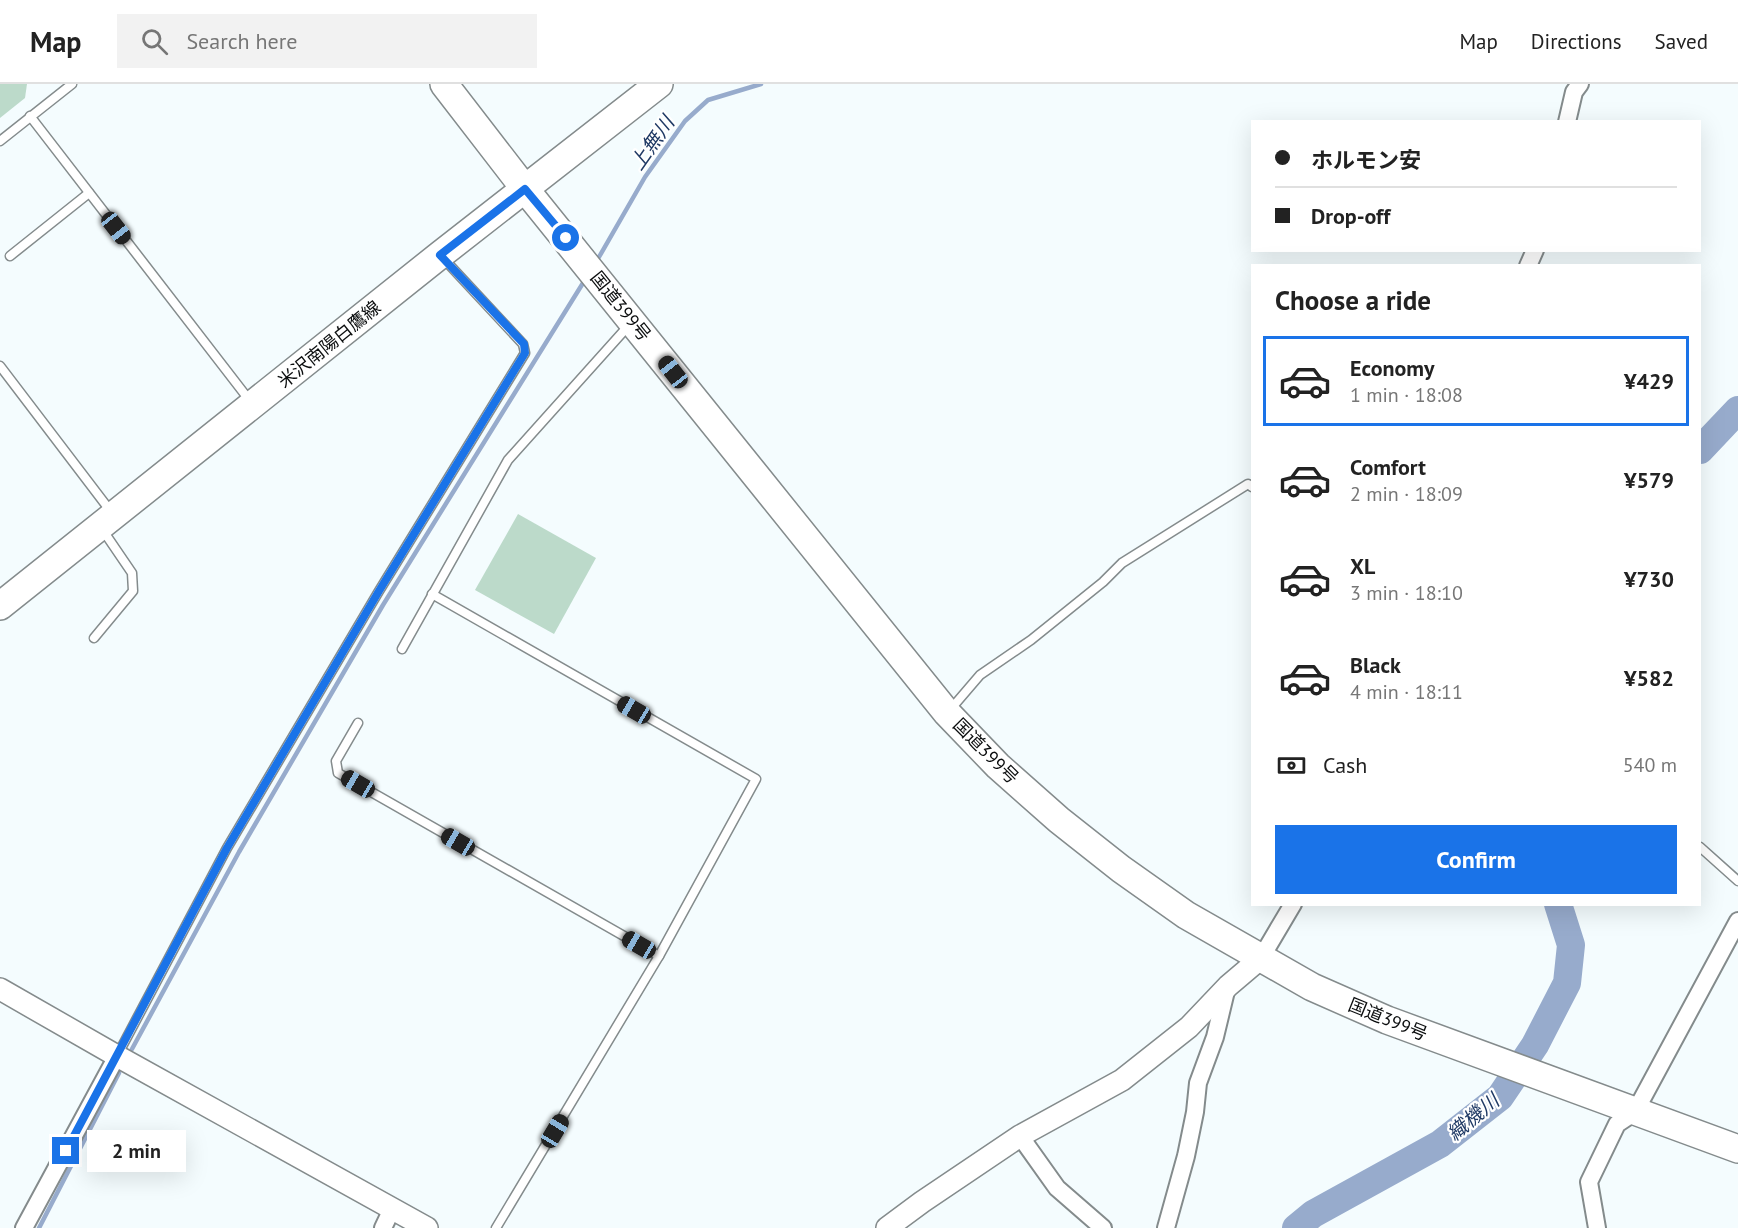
<!DOCTYPE html>
<html lang="en">
<head>
<meta charset="utf-8">
<style>
	:root { --surface:#fff; --page:#f2f2f2; --text:#222; --muted:#767676; --line:#e0e0e0; --accent:#1a73e8 }
	body { margin:0; font-family:"PT Sans","Noto Sans JP",sans-serif; background:var(--page); color:var(--text); height:100vh; display:flex; flex-direction:column; font-size:22px; white-space:nowrap }
	* { box-sizing:border-box; margin:0 }
	p { font-size:20px; color:var(--muted) }
	.icon { flex:none; width:33px; height:33px; fill:none; stroke:currentColor; stroke-width:2; stroke-linecap:round; stroke-linejoin:round }
	.map { position:relative; flex:1; overflow:hidden }
	.drawer { position:absolute; left:1251px; top:180px; width:450px; height:642px; display:flex; flex-direction:column; background:var(--surface); border-radius:0px; box-shadow:0 6px 24px #0002 }
	.drawer>* { flex:none }
	.banner { position:absolute; left:1251px; top:36px; width:450px; height:132px; border-radius:0px; box-shadow:0 6px 24px #0002; display:grid; align-content:center; height:132px; padding:0 24px; background:var(--surface) }
	.end { position:absolute; width:27px; height:27px; margin:-14px; border:8px solid #1a73e8; background:#fff; box-shadow:0 0 0 3px #fff }
	.from { border-radius:50% }
	.bubble { position:absolute; height:42px; border-radius:0px; background:var(--surface); box-shadow:0 6px 24px #0002; font-size:20px; font-weight:700; line-height:42px; text-align:center }
	.car { position:absolute; width:18px; height:36px; margin:-18px -9px; border-radius:8px; box-shadow:0 0 4px 2px #0007; background:linear-gradient(#222 24%,#8ab4d8 0 40%,#222 0 76%,#8ab4d8 0 86%,#222 0) }
	.banner b { display:flex; align-items:center; gap:21px; height:57px; font-size:22px }
	.banner b+b { border-top:2px solid var(--line) }
	.banner i { width:15px; height:15px; background:var(--text) }
	ul { padding:0; list-style:none }
	li { display:flex; align-items:center; gap:18px; height:90px; margin:0 12px 9px; padding:0 12px; border:3px solid transparent; border-radius:0px }
	li div { flex:1 }
	li b { display:block; font-size:22px }
	li em { font-style:normal; font-weight:700 }
	li.current { border-color:var(--accent) }
	li>.icon { width:54px; height:54px; stroke-width:1.5 }
	h2 { padding:0 24px; font-size:27px; line-height:72px }
	.pay { display:flex; align-items:center; gap:15px; height:66px; padding:0 24px; font-size:22px }
	.pay p { margin-inline-start:auto }
	.button { display:flex; gap:12px; margin-top:auto; padding:12px 24px }
	.button a { flex:1; height:69px; border-radius:0px; background:var(--accent); color:#fff; font-size:24px; font-weight:700; line-height:69px; text-align:center }
	header { display:flex; align-items:center; gap:36px; box-sizing:border-box; height:84px; padding:0 30px; background:var(--surface); border-bottom:2px solid var(--line) }
	header strong { font-size:28px }
	nav { display:flex; gap:33px; margin-inline-start:auto; font-size:21px }
	.search { width:420px; height:54px; background:var(--page); display:flex; align-items:center; gap:15px; box-sizing:border-box; padding:0 21px; border-radius:0px; color:var(--muted); font-size:22px }
	.map>svg:first-child { display:block }
	.green { fill:#bcdaca }
	.lines { fill:none; stroke-linecap:round; stroke-linejoin:round }
	.stream { stroke:#97abcc; stroke-width:4.5 }
	.river { stroke:#97abcc; stroke-width:28 }
	.service-casing { stroke:#848b8c; stroke-width:11 }
	.minor-casing { stroke:#848b8c; stroke-width:20 }
	.tertiary-casing { stroke:#848b8c; stroke-width:24 }
	.primary-casing { stroke:#848b8c; stroke-width:30 }
	.trunk-casing { stroke:#848b8c; stroke-width:30 }
	.service { stroke:#fff; stroke-width:8 }
	.minor { stroke:#fff; stroke-width:16 }
	.tertiary { stroke:#fff; stroke-width:21 }
	.primary { stroke:#fff; stroke-width:27 }
	.trunk { stroke:#fff; stroke-width:27 }
	.route { stroke:#1a73e8; stroke-width:8 }
	.labels { text-anchor:middle; dominant-baseline:central; stroke-width:4.5; stroke-linejoin:round; paint-order:stroke }
	.street-label { font-size:18px; fill:#0b0d0e; stroke:#fff }
	.water-label { font-size:20px; font-style:italic; fill:#203a65; stroke:#fff }
</style>
</head>
<body>
<header>
<strong>Map</strong>
<div class="search"><svg class="icon" aria-label="search" viewBox="0 0 24 24"><circle cx="10" cy="10" r="6"/><path d="M15 15l6 6"/></svg>Search here</div>
<nav><a>Map</a><a>Directions</a><a>Saved</a></nav>
</header>
<div class="map">
<svg width="1738" height="1144" viewBox="0 0 1738 1144">
	<rect width="100%" height="100%" fill="#f4fcfe"/>
	<g class="green">
		<polygon points="0,0 27,0 25,14 0,34"/>
		<polygon points="518,430 596,474 554,550 475,506"/>
	</g>
	<g class="lines">
		<g class="stream">
			<polyline points="599,173 645,93 685,37 708,16 761,0"/>
			<polyline points="132,965 239,768 383,521 583,199"/>
			<polyline points="39,1144 119,989"/>
		</g>
		<g class="river">
			<polyline points="1700,366 1738,326"/>
			<polyline points="1296,1144 1313,1130 1440,1060 1500,1013 1535,961 1567,899 1571,861 1558,820"/>
		</g>
		<defs>
			<g id="service">
				<polyline points="30,32 250,317"/>
				<polyline points="0,57 72,0"/>
				<polyline points="10,172 89,109"/>
				<polyline points="0,282 112,429"/>
				<polyline points="432,510 756,695 659,872 496,1144"/>
				<polyline points="94,554 133,507 132,489 102,445"/>
				<polyline points="402,565 508,376 630,240"/>
				<polyline points="950,626 980,591 1031,556 1103,498 1122,479 1248,400 1252,403"/>
				<polyline points="358,639 336,677 338,689 659,872"/>
				<polyline points="1700,763 1738,797"/>
				<polyline points="117,972 227,764 379,507 525,269 523,260 443,174"/>
			</g>
			<g id="minor">
				<polyline points="1567,38 1574,8 1580,0"/>
				<polyline points="1528,182 1535,166"/>
				<polyline points="1261,874 1293,820"/>
				<polyline points="1020,1052 1057,1104 1103,1144"/>
				<polyline points="24,1144 117,972"/>
				<polyline points="383,1144 392,1125"/>
				<polyline points="1166,1144 1186,1072 1195,1028 1198,999 1215,953 1227,903"/>
				<polyline points="1597,1144 1589,1098 1617,1040 1635,1028 1738,837"/>
			</g>
			<g id="tertiary">
				<polyline points="0,905 117,972 427,1144"/>
				<polyline points="887,1144 922,1118 1020,1052 1122,996 1189,943 1228,902 1261,874"/>
			</g>
			<polyline id="primary" points="0,522 440,171 659,0"/>
			<polyline id="trunk" points="444,0 525,105 947,629 998,682 1059,736 1121,785 1186,831 1312,903 1387,936 1738,1065"/>
		</defs>
		<use href="#service" class="service-casing"/>
		<use href="#minor" class="minor-casing"/>
		<use href="#tertiary" class="tertiary-casing"/>
		<use href="#primary" class="primary-casing"/>
		<use href="#trunk" class="trunk-casing"/>
		<use href="#service" class="service"/>
		<use href="#minor" class="minor"/>
		<use href="#tertiary" class="tertiary"/>
		<use href="#primary" class="primary"/>
		<use href="#trunk" class="trunk"/>
	</g>
	<g class="lines">
		<polyline class="route" points="66,1067 227,764 379,507 525,269 524,260 440,171 525,105 566,154"/>
	</g>
	<g class="labels">
		<g class="street-label">
			<text transform="translate(621 222) rotate(51)">国道399号</text>
			<text transform="translate(329 260) rotate(-39)">米沢南陽白鷹線</text>
			<text transform="translate(986 667) rotate(45)">国道399号</text>
			<text transform="translate(1388 935) rotate(22)">国道399号</text>
		</g>
		<g class="water-label">
			<text transform="translate(652 59) rotate(-55)">上無川</text>
			<text transform="translate(1473 1033) rotate(-40)">織機川</text>
		</g>
	</g>
</svg>
<i class="end from" style="left:566px;top:154px"></i>
<i class="end" style="left:66px;top:1067px"></i>
<div class="bubble" style="left:87px;top:1046px;width:99px">2 min</div>
<i class="car" style="left:116px;top:144px;rotate:142deg"></i>
<i class="car" style="left:673px;top:288px;rotate:322deg"></i>
<i class="car" style="left:634px;top:626px;rotate:300deg"></i>
<i class="car" style="left:358px;top:700px;rotate:300deg"></i>
<i class="car" style="left:458px;top:758px;rotate:300deg"></i>
<i class="car" style="left:639px;top:861px;rotate:300deg"></i>
<i class="car" style="left:555px;top:1047px;rotate:31deg"></i>
<div class="banner">
<b><i class="from"></i>ホルモン安</b>
<b><i></i>Drop-off</b>
</div>
<section class="drawer">
<h2>Choose a ride</h2>
<ul>
<li class="current"><svg class="icon" aria-label="car" viewBox="0 0 24 24"><path d="M5 17H2v-5l4-1 3-4h7l3 4 3 1v5h-3M9 17h6M6 11h13"/><circle cx="7" cy="17" r="2"/><circle cx="17" cy="17" r="2"/></svg><div><b>Economy</b><p>1 min · 18:08</p></div><em>¥429</em></li>
<li><svg class="icon" aria-label="car" viewBox="0 0 24 24"><path d="M5 17H2v-5l4-1 3-4h7l3 4 3 1v5h-3M9 17h6M6 11h13"/><circle cx="7" cy="17" r="2"/><circle cx="17" cy="17" r="2"/></svg><div><b>Comfort</b><p>2 min · 18:09</p></div><em>¥579</em></li>
<li><svg class="icon" aria-label="car" viewBox="0 0 24 24"><path d="M5 17H2v-5l4-1 3-4h7l3 4 3 1v5h-3M9 17h6M6 11h13"/><circle cx="7" cy="17" r="2"/><circle cx="17" cy="17" r="2"/></svg><div><b>XL</b><p>3 min · 18:10</p></div><em>¥730</em></li>
<li><svg class="icon" aria-label="car" viewBox="0 0 24 24"><path d="M5 17H2v-5l4-1 3-4h7l3 4 3 1v5h-3M9 17h6M6 11h13"/><circle cx="7" cy="17" r="2"/><circle cx="17" cy="17" r="2"/></svg><div><b>Black</b><p>4 min · 18:11</p></div><em>¥582</em></li>
</ul>
<div class="pay"><svg class="icon" aria-label="cash" viewBox="0 0 24 24"><path d="M3 7h18v10H3z"/><circle cx="12" cy="12" r="2"/></svg>Cash<p>540 m</p></div>
<div class="button"><a>Confirm</a></div>
</section>
</div>
</body>
</html>
